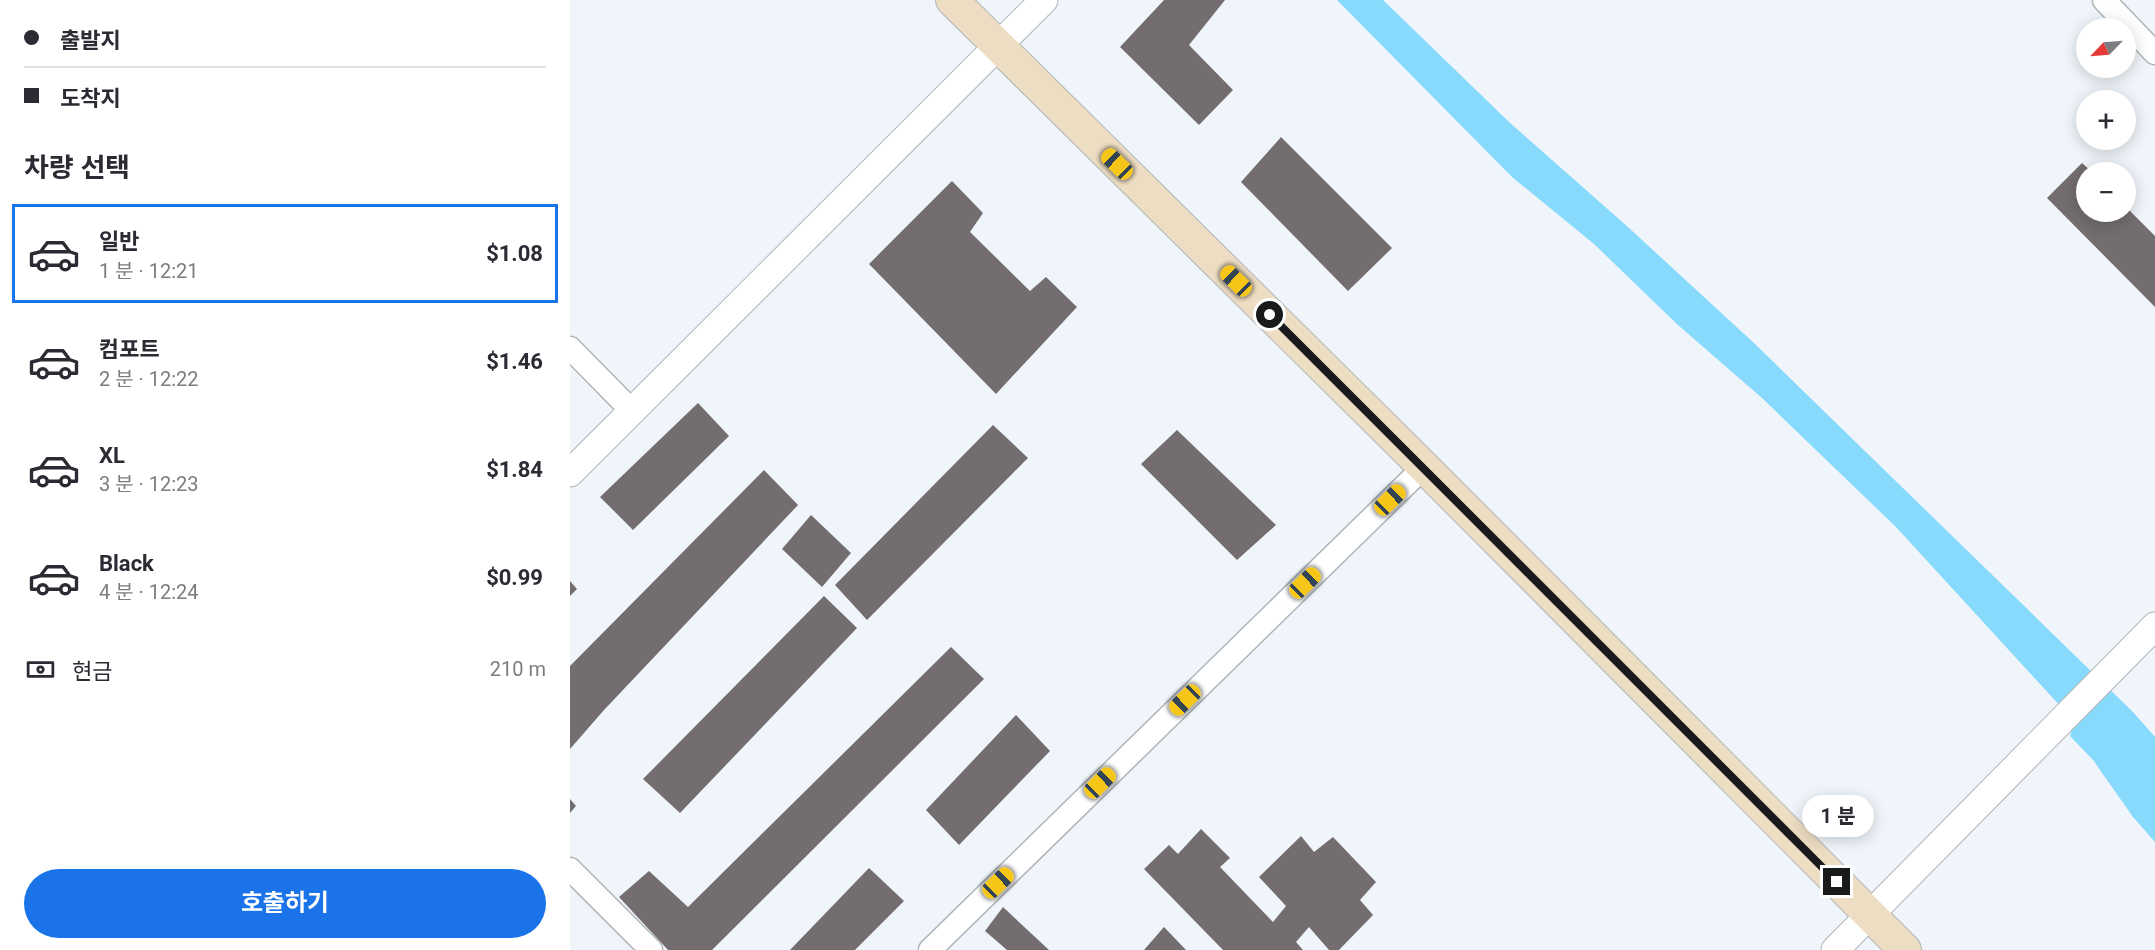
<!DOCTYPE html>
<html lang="ko">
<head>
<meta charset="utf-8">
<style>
	:root { --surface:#fff; --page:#f7f7f7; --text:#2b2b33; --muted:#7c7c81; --line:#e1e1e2; --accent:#1a73e8 }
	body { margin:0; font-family:Roboto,"Noto Sans KR",sans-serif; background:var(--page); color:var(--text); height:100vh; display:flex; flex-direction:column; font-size:22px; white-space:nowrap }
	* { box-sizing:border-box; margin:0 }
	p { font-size:20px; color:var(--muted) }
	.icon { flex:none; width:33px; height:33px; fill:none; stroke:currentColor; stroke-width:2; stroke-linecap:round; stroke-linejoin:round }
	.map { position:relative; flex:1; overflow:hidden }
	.panel { display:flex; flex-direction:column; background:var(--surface); width:570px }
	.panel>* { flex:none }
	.hud { display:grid; align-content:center; height:132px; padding:0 24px; background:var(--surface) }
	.needle { width:39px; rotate:245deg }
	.buttons { position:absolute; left:1506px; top:18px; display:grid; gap:12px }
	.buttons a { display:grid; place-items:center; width:60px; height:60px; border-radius:50%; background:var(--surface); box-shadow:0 3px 15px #0003; font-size:30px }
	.end { position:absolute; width:27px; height:27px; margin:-14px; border:8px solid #181a1b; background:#fff; box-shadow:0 0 0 3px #fff }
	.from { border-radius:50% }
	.bubble { position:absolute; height:42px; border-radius:21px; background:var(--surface); box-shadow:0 3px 15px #0003; font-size:20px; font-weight:700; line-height:42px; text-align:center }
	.car { position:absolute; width:18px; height:36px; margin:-18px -9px; border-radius:8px; box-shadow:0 0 4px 2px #0007; background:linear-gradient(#f5c518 24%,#345 0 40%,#f5c518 0 76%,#345 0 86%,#f5c518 0) }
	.hud b { display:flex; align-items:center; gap:21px; height:57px; font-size:22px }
	.hud b+b { border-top:2px solid var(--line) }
	.hud i { width:15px; height:15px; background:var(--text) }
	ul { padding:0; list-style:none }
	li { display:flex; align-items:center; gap:18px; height:99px; margin:0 12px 9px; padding:0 12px; border:3px solid transparent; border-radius:0px }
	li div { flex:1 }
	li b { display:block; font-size:22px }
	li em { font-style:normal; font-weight:700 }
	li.active { border-color:var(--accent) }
	li>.icon { width:54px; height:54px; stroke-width:1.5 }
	h2 { padding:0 24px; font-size:27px; line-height:72px }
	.pay { display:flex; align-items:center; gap:15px; height:66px; padding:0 24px; font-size:22px }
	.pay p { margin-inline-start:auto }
	.primary-button { display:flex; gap:12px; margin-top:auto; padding:12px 24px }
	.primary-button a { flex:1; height:69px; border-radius:36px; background:var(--accent); color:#fff; font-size:24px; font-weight:700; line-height:69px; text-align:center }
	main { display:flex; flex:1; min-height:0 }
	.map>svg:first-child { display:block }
	.water { fill:#88dafc }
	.building { fill:#736d70 }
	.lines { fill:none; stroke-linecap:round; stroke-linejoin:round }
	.minor-casing { stroke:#afb5b9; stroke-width:25 }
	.tertiary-casing { stroke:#afb5b9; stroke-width:29 }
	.secondary-casing { stroke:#afb5b9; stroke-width:34 }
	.minor { stroke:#fff; stroke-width:22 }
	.tertiary { stroke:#fff; stroke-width:27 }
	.secondary { stroke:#edddc2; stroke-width:32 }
	.route { stroke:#181a1b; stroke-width:8 }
</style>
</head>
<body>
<main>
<section class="panel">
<div class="hud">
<b><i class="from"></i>출발지</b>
<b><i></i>도착지</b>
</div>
<h2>차량 선택</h2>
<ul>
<li class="active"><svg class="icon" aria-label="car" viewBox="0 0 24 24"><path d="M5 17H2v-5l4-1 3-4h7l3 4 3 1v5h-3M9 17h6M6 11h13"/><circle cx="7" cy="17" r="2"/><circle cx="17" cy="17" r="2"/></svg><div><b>일반</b><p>1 분 · 12:21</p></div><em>$1.08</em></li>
<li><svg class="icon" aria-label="car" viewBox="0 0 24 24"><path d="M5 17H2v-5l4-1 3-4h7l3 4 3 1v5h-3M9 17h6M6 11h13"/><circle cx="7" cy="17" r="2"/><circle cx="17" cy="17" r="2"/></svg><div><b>컴포트</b><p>2 분 · 12:22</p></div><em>$1.46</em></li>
<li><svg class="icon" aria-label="car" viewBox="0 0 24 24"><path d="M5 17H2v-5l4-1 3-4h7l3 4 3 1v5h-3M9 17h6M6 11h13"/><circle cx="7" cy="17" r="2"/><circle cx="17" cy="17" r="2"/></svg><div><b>XL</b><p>3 분 · 12:23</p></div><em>$1.84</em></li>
<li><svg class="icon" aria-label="car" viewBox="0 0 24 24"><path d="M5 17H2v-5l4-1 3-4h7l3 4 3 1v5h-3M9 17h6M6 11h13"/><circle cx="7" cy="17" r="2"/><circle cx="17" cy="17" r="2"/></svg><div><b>Black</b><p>4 분 · 12:24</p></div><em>$0.99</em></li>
</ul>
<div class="pay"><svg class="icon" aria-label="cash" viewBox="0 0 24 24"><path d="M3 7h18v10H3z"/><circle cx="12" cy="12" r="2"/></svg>현금<p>210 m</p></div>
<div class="primary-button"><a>호출하기</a></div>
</section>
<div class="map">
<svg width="1585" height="950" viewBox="0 0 1585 950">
	<rect width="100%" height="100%" fill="#eff5fa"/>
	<polygon class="water" points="767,0 813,0 938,121 1059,228 1185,344 1563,712 1585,737 1585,842 1563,817 1523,760 1500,736 1504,721 1326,527 1192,398 1108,325 1024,244 942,177"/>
	<g class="building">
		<polygon points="594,0 655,0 619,45 663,90 629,125 550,47"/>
		<polygon points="711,137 822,248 778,291 671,182"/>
		<polygon points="1512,163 1522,172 1516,172 1516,212 1556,212 1556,207 1585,236 1585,307 1477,198"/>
		<polygon points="382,181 413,213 400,232 460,291 476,277 507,307 426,394 299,264"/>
		<polygon points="128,403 159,436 63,530 30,497"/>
		<polygon points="423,425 458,458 297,620 265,585"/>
		<polygon points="607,430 706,525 667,560 571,464"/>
		<polygon points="194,470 228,505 34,710 0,749 0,666"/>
		<polygon points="241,515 281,553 252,587 212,549"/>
		<polygon points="0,581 7,589 0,596"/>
		<polygon points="254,596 287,628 110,813 73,779"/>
		<polygon points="381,647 414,679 142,950 98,950 49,897 79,871 118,907"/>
		<polygon points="446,715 480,751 389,845 356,810"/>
		<polygon points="0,799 6,806 0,813"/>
		<polygon points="631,829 660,858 650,867 703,922 716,906 689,877 731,836 744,852 763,837 806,882 790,900 803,915 769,950 759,950 739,927 726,942 733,950 653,950 574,869 599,845 608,854"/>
		<polygon points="299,868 334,901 285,950 220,950"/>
		<polygon points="433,907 479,950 437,950 415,931"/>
		<polygon points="594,927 616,950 574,950"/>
	</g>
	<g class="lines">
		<defs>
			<g id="minor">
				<polyline points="1534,0 1585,53"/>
				<polyline points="0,348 62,411"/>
				<polyline points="0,869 81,950"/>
				<polyline points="360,950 854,467"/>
			</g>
			<g id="tertiary">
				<polyline points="0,473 474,0"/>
				<polyline points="1265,950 1585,626"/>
			</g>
			<polyline id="secondary" points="382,0 854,467 1335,950"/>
		</defs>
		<use href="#minor" class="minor-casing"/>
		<use href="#tertiary" class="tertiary-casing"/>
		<use href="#secondary" class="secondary-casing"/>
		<use href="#minor" class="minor"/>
		<use href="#tertiary" class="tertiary"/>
		<use href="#secondary" class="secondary"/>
	</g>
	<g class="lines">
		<polyline class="route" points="700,315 1267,882"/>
	</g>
</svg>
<div class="buttons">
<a><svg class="needle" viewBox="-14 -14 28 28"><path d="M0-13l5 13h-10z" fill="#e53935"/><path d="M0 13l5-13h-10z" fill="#7c7c81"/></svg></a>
<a>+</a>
<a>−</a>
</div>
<i class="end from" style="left:700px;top:315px"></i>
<i class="end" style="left:1267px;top:882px"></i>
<div class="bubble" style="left:1232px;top:795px;width:72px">1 분</div>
<i class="car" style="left:547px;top:164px;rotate:314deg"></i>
<i class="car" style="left:666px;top:281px;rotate:314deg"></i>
<i class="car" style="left:820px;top:500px;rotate:46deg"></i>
<i class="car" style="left:735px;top:583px;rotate:46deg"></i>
<i class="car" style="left:615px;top:700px;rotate:226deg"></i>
<i class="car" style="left:530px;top:783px;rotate:46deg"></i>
<i class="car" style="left:428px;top:883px;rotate:46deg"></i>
</div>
</main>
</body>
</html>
